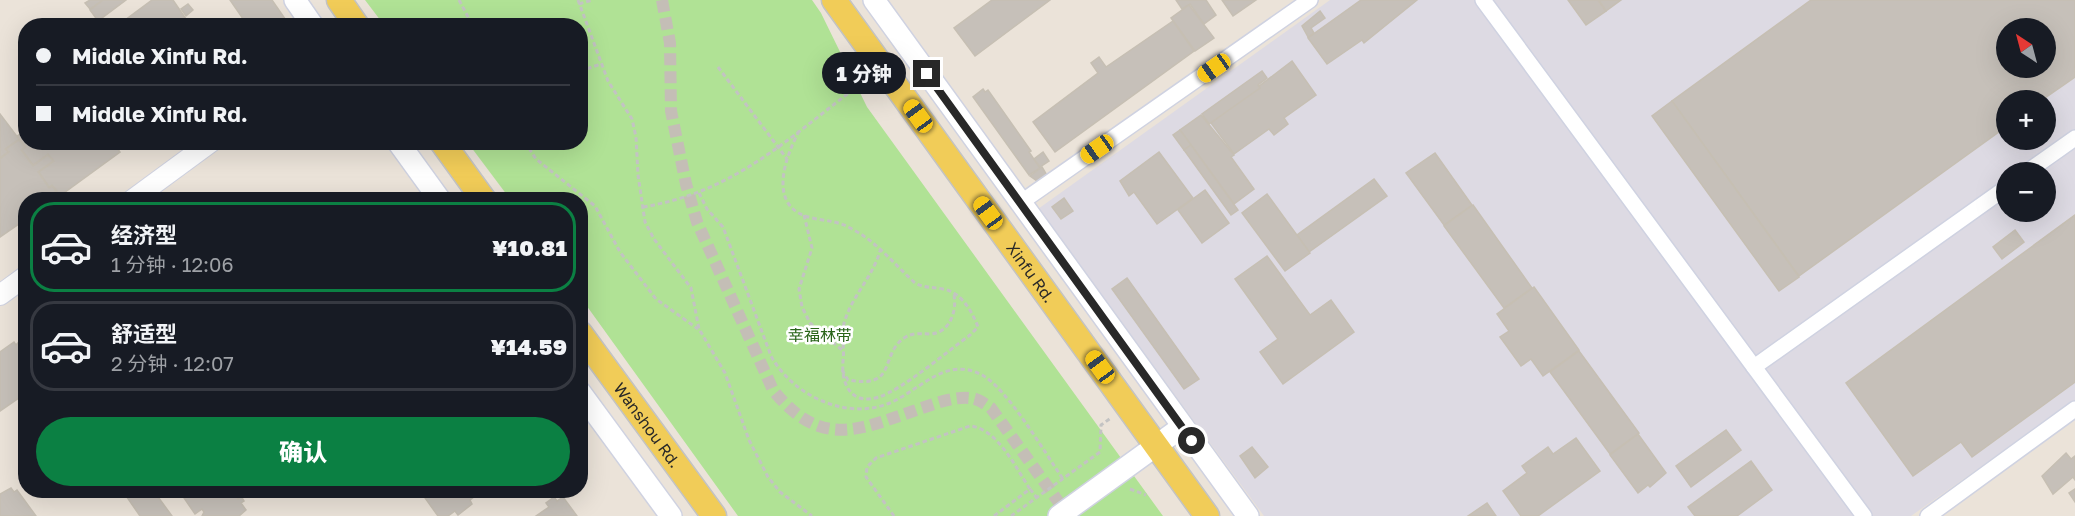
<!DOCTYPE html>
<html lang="zh">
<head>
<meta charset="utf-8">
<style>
	:root { --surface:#171b24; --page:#20242c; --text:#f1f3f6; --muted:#9ea1a6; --line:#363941; --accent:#0b8043 }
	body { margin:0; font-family:"Golos Text","Noto Sans SC",sans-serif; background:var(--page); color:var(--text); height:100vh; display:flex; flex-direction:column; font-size:22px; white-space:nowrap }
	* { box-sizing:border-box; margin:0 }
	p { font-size:20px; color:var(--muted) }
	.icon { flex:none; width:33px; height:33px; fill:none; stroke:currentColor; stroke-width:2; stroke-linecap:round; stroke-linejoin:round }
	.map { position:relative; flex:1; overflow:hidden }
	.drawer { position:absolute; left:18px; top:192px; width:570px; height:306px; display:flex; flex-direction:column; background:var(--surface); border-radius:24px; box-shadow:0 6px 24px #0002 }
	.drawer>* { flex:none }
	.guide { position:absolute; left:18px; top:18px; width:570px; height:132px; border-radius:24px; box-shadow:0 6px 24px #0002; display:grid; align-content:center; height:132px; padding:0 18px; background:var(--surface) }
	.needle { width:39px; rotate:324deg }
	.buttons { position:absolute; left:1996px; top:18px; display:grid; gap:12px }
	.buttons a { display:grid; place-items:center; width:60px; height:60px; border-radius:50%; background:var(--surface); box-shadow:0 6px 24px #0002; font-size:30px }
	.end { position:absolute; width:27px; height:27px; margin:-14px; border:8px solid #282828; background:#fff; box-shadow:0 0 0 3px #fff }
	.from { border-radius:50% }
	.bubble { position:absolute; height:42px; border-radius:21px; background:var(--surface); box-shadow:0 6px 24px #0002; font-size:20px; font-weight:800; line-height:42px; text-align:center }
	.car { position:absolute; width:18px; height:36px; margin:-18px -9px; border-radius:8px; box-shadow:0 0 4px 2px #0007; background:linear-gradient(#f5c518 24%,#345 0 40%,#f5c518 0 76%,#345 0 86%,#f5c518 0) }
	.guide b { display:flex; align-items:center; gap:21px; height:57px; font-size:22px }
	.guide b+b { border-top:2px solid var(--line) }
	.guide i { width:15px; height:15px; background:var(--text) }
	ul { padding:10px 0 0; list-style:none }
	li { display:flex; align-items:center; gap:18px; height:90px; margin:0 12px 9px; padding:0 6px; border:3px solid var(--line); border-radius:24px }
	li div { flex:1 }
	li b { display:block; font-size:22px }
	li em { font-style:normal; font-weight:800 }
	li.active { border-color:var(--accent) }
	li>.icon { width:54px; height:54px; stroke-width:1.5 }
	.cta { display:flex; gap:12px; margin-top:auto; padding:12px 18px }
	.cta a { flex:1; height:69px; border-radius:36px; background:var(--accent); color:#fff; font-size:24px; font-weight:800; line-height:69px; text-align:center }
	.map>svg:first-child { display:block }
	.industrial { fill:#dddae3; fill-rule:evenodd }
	.green { fill:#b0e295 }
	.building { fill:#c6c0b9; stroke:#c6bfb3; stroke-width:1.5; fill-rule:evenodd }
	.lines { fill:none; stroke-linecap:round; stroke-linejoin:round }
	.pedestrian-tunnel { stroke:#c4beb6; stroke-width:12; stroke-dasharray:12 6; stroke-linecap:butt }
	.minor-casing { stroke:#cfd2e1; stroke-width:18 }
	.tertiary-casing { stroke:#cfd2e1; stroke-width:22 }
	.secondary-casing { stroke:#cfd2e1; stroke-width:24 }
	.primary-casing { stroke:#c3c3c3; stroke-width:27 }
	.path { stroke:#c3c3c3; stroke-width:3; stroke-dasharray:4.5 3; stroke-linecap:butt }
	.minor { stroke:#fff; stroke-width:15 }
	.tertiary { stroke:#fff; stroke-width:20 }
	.secondary { stroke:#fff; stroke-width:21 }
	.primary { stroke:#f1cc58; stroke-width:24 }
	.route { stroke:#282828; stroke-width:8 }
	.labels { text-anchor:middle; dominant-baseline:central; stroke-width:5; stroke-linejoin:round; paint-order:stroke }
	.street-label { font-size:16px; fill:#282828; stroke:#fff }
	.park-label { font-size:16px; fill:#296419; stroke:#fff }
</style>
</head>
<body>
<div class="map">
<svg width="2075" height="516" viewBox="0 0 2075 516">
	<rect width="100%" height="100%" fill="#ebe3d9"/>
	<path class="industrial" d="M1330,0h745v400l-164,116h-647l-226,-307zM2007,28h39v40h-39zM2007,100h39v40h-39zM2007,172h39v40h-39z"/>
	<polygon class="green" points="365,0 812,0 821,13 867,107 1163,516 738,516 581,298 580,200 510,199 468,143 580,142 580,26 384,25"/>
	<g class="building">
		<polygon points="90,0 103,0 90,9 85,3"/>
		<polygon points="103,0 126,0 98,21 90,10"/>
		<polygon points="152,0 173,0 186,19 177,26 117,26"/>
		<polygon points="230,0 272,0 290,26 248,26"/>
		<polygon points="992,0 1050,0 975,56 954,28"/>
		<polygon points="1176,0 1206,0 1216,15 1204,24 1190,4 1182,9"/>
		<polygon points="1222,0 1256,0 1233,16"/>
		<polygon points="1361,0 1417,0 1364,43 1362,40 1327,64 1308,38"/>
		<polygon points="1568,0 1598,0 1606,11 1586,25"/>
		<polygon points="1599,0 1621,0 1606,11"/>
		<path d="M1811,0h264v77l-33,23h-35v26l-208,150 -127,-175zM2007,28h39v40h-39z"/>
		<polygon points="188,4 193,10 186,16 181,9"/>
		<polygon points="1189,5 1214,38 1195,51 1171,18"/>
		<polygon points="1320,11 1325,18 1311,28 1314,33 1308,37 1302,26"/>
		<polygon points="1173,21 1194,51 1055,152 1033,122 1098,73 1091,63 1099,57 1106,67"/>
		<polygon points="1292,61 1316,95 1284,118 1288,124 1274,135 1269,129 1234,154 1211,123"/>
		<polygon points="1262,71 1267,78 1258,85 1260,88 1209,124 1202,114"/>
		<polygon points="983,89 985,92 988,90 1031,151 1029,152 1040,168 1029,175 973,97"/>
		<polygon points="1672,101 1799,277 1779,291 1652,116"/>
		<polygon points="0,114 19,139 5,149 8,152 0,158"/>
		<polygon points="1201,115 1234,155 1231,157 1254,189 1234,204 1180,130"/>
		<polygon points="1180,130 1191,145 1184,150 1173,135"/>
		<polygon points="26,131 26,142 113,142 120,152 57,198 54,194 57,191 52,185 49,187 39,172 54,161 48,154 33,165 22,150 26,147 17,136"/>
		<polygon points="19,140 25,147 21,150 33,166 48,155 53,161 38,172 49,188 52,186 56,191 53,194 56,197 52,200 26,200 26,219 0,237 0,159 9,152 6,149"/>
		<polygon points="1191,145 1238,210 1231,215 1184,150"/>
		<polygon points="1043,152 1049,161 1040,167 1034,159"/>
		<polygon points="1159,152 1193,198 1157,224 1134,192 1129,196 1120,181"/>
		<polygon points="1435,153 1472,205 1444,225 1406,173"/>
		<polygon points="1042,167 1048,177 1040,183 1030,176"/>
		<polygon points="1374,179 1387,196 1309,252 1297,235"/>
		<polygon points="1205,190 1229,223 1202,243 1178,210"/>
		<polygon points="1267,194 1310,253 1285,271 1242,213"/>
		<polygon points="1064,198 1073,211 1061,219 1052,207"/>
		<polygon points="1473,205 1532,288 1504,308 1444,226"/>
		<polygon points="2075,215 2075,382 1972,457 1961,442 1913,476 1846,383"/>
		<polygon points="2015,230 2024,242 2002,259 1993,247"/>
		<polygon points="1267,256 1310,315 1331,300 1354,332 1283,384 1260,352 1278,339 1235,279"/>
		<polygon points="1127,278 1199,379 1184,389 1112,289"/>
		<polygon points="1534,287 1579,350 1543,376 1531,359 1521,366 1500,337 1509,331 1497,314"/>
		<polygon points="26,334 26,393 0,411 0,352 14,342 16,345"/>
		<polygon points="1579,351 1639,433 1610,454 1550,372"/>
		<polygon points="1726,430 1741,450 1691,487 1676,466"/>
		<polygon points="1638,434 1666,473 1650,487 1648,485 1638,493 1610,455"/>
		<polygon points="1576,438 1600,471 1538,516 1521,516 1503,491 1527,473 1522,466 1548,447 1553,454"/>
		<polygon points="1252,447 1268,467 1255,478 1240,456"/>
		<polygon points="26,450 26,462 20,454"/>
		<polygon points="2066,453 2071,459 2075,456 2075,480 2073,477 2053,494 2042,476"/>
		<polygon points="1751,461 1772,490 1737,516 1695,516 1688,507"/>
		<polygon points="11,488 14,492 17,490 36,516 0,516 0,494"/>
		<polygon points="2075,489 2075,502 2069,493"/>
		<polygon points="122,490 153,490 172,516 140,516"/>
		<polygon points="182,490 232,490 238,499 241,496 244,501 241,503 246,510 239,516 202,516 204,512 202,509 195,514 180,492"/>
		<polygon points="430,490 483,490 470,500 472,504 458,515 455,511 448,516 438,516 425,498 431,493"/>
		<polygon points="554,497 557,501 563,497 577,516 536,516 549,507 546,503"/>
		<polygon points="1487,503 1496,516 1468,516"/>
	</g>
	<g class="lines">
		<path class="pedestrian-tunnel" d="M662,0l8,43 1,68 15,73 11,38 76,168c50,62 89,38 152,17 14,-5 35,-12 50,-8 5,1 11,6 16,9l77,107"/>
		<defs>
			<g id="minor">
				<polyline points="1483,0 1864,516"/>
				<polyline points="2027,172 2075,138"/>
				<polyline points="1020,203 1310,0"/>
				<polyline points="1754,367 2007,187"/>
				<polyline points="1928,516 2075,409"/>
			</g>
			<g id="tertiary">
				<polyline points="132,200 211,142"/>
				<polyline points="0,295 26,276"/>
			</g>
			<g id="secondary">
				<polyline points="295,0 313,26"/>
				<polyline points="874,0 1248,516"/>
				<polyline points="398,142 440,200"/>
				<polyline points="580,392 671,516"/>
				<polyline points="1059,516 1182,427"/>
			</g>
			<g id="primary">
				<polyline points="339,0 357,26"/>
				<path id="s1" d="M834,0l373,516"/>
				<polyline points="442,142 484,200"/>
				<path id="s2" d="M580,333l134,183"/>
			</g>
		</defs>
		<use href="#minor" class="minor-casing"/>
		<use href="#tertiary" class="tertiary-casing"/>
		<use href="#secondary" class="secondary-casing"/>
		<use href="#primary" class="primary-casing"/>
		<g class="path">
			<polyline points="459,0 473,26"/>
			<polyline points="578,0 608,81 632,119 636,137 638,175 645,222 654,239 691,288 699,329 725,373 749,440 768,477 780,492 812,516"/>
			<polyline points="579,4 592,0"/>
			<polyline points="718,67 787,159"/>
			<polyline points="580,71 601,64"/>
			<path d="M799,131c-15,29 -32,77 13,87 14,3 27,3 40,11 25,13 42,35 63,54 9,5 18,4 28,6 18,3 29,22 35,38l-8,8c-22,16 -67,54 -91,62 -28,9 -38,-13 -36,-36 2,-14 -3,-27 2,-41 8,-25 28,-44 35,-69"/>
			<polyline points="525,142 536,159 595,206 620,252 656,299 698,329"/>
			<path d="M699,193l8,16 16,18 48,129c22,40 77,66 121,46 30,-14 55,-46 90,-27 25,13 63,78 81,104"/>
			<path d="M643,207c90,-15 141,-65 211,-118"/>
			<polyline points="804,215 812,248 799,289 802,307 810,323 842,350"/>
			<path d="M842,370l6,10c50,9 31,-24 56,-42 9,-6 16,-4 26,-4 20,-1 27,-23 24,-39"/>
			<polyline points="1130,489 1146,495"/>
			<path d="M894,516l-28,-39 1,-10 9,-9 94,-32c28,3 45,41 60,63"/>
			<polyline points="994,516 1030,489 1037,498"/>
			<polyline points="1011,516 1100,452 1101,425 1111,418"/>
		</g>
		<use href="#minor" class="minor"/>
		<use href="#tertiary" class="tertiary"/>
		<use href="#secondary" class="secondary"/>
		<use href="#primary" class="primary"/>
	</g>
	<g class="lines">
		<polyline class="route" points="927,74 1192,441"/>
	</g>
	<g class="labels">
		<g class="street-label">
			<text stroke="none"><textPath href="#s1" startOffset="336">Xinfu Rd.</textPath></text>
			<text stroke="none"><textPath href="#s2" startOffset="114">Wanshou Rd.</textPath></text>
		</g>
		<g class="park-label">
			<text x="820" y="335">幸福林带</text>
		</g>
	</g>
</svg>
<div class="buttons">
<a><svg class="needle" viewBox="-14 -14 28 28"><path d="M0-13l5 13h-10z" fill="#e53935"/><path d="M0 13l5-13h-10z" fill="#9ea1a6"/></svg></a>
<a>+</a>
<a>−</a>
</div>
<i class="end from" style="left:1192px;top:441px"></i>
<i class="end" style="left:927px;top:74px"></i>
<div class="bubble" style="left:822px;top:52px;width:84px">1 分钟</div>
<i class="car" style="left:1214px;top:68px;rotate:235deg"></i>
<i class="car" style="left:918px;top:116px;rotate:324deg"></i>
<i class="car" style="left:1097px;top:149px;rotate:235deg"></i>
<i class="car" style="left:988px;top:213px;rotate:324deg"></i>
<i class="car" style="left:1100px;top:367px;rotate:324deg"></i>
<div class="guide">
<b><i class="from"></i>Middle Xinfu Rd.</b>
<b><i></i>Middle Xinfu Rd.</b>
</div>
<section class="drawer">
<ul>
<li class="active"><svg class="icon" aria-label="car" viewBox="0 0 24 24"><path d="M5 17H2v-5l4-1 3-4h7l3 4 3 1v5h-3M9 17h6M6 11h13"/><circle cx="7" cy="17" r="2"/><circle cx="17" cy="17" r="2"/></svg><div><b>经济型</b><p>1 分钟 · 12:06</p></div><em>¥10.81</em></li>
<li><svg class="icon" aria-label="car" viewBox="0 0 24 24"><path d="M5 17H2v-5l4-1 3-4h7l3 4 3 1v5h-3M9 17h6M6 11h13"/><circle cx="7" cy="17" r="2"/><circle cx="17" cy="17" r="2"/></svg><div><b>舒适型</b><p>2 分钟 · 12:07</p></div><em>¥14.59</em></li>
</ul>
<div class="cta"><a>确认</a></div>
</section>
</div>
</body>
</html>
